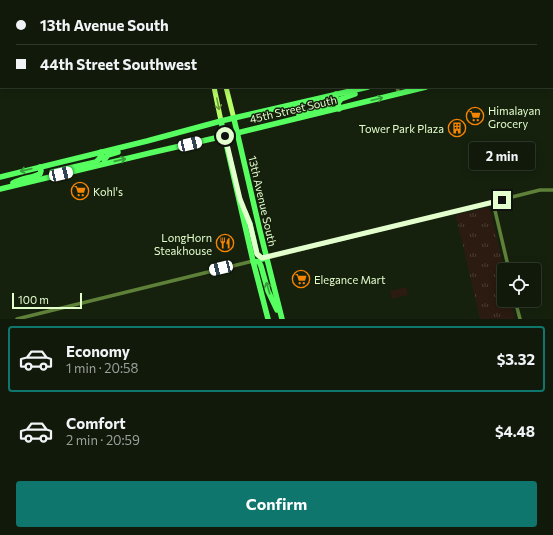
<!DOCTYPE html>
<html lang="en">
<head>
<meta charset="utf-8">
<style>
	:root { --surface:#10190a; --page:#192213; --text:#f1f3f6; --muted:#9ca09c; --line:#30382b; --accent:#0f766e }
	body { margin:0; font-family:Commissioner,sans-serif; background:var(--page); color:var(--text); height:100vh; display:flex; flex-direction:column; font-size:15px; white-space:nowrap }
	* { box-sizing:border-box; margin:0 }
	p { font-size:13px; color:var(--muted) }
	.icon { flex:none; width:22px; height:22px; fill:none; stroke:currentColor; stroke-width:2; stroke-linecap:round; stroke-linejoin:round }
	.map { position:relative; height:319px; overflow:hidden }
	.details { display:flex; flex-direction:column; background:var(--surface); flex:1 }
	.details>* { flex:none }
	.hud { position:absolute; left:0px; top:0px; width:553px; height:88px; box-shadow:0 2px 10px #0003,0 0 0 1px var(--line); display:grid; align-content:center; height:88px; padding:0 16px; background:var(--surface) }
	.controls { position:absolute; left:497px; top:263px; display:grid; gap:8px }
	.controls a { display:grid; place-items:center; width:44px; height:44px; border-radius:4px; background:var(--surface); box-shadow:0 2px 10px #0003,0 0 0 1px var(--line); font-size:20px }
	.scale { position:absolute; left:12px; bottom:10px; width:70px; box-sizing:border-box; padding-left:4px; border:2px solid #e4ffce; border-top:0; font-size:11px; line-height:14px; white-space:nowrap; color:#e4ffce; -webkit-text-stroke:3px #15210d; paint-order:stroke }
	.end { position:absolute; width:18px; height:18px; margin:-9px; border:5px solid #e4ffce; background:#111; box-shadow:0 0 0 2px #111 }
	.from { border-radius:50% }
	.bubble { position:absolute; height:28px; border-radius:4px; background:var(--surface); box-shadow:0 2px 10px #0003,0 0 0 1px var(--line); font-size:13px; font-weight:700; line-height:28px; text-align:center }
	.car { position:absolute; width:12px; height:24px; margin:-12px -6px; border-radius:5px; box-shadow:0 0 3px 1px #0007; background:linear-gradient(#fff 24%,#345 0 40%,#fff 0 76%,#345 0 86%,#fff 0) }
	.hud b { display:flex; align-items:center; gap:14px; height:38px; font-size:15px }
	.hud b+b { border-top:1px solid var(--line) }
	.hud i { width:10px; height:10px; background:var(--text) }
	ul { padding:7px 0 0; list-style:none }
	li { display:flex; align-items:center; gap:12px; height:66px; margin:0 8px 6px; padding:0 8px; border:2px solid transparent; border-radius:4px }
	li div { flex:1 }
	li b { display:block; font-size:15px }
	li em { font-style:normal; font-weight:700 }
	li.current { border-color:var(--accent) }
	li>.icon { width:36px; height:36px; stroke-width:1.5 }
	.button { display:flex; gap:8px; margin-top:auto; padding:8px 16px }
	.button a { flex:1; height:46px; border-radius:4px; background:var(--accent); color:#fff; font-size:16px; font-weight:700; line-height:46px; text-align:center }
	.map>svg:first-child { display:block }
	.grass { fill:url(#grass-tufts) }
	.pitch { fill:#2b1b10 }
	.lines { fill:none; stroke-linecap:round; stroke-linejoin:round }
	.minor { stroke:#5e8039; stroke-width:3.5 }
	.secondary { stroke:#b8fe66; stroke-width:5 }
	.primary { stroke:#56fe60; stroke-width:5.5 }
	.oneway { stroke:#399b3b }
	.oneway2 { stroke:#6f9b3e }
	.route { stroke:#e4ffce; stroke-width:5 }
	.labels { text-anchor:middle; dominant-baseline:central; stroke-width:3; stroke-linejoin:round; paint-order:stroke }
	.street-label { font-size:11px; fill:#e4ffce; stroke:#15210d }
	.poi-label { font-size:11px; fill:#e4ffce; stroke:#15210d; text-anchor:start }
</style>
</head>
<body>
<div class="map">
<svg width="553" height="319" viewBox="0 0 553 319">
	<defs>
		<pattern id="grass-tufts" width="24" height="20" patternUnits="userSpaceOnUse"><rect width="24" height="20" fill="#2b1b10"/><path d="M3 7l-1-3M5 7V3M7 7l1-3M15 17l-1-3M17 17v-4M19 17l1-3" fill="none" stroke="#4a3d32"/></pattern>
	</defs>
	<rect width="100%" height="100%" fill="#15210d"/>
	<polygon class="grass" points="486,208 489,209 491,212 504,270 504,300 511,300 515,319 480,319 457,220 455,218 456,215"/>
	<polygon class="pitch" points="406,287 408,295 392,299 390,291"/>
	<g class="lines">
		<g class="minor">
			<polyline points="377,0 378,1"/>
			<polyline points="397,87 399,94"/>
			<polyline points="493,202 509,270"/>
			<polyline points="267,258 512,197 540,190 553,190"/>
			<polyline points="515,300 520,319"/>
			<polyline points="17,319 253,261"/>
		</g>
		<g class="secondary">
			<polyline points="195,0 195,1"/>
			<polyline points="205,0 205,1"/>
			<polyline points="214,87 221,121"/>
			<polyline points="226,87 234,119"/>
		</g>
		<g class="primary">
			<polyline points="552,46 553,45"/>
			<polyline points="552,56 553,56"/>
			<polyline points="339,109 338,103 341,99 355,94"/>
			<polyline points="299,115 328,106 336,100 336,94"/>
			<polyline points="234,119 260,231 282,319"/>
			<polyline points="221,121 253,261 268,319"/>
			<polyline points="105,163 104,160 108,155 118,152"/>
			<polyline points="52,172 96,162 99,159 102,155 101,152"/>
			<polyline points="0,177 147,141 221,121 368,87"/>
			<path d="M13,183c9,-5 18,-5 27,-9l1,-3 -1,-4"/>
			<polyline points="0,189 150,153 237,133 426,87"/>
			<polyline points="245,212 250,224 257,254 262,259 267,258"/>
			<polyline points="253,261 259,262 261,266 268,291 277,310"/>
		</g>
	</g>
	<defs><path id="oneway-shaft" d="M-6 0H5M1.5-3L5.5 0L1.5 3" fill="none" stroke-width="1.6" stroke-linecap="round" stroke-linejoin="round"/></defs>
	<g class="oneway">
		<use href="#oneway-shaft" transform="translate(377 99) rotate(-14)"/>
		<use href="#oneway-shaft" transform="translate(120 160) rotate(-13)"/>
		<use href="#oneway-shaft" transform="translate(26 170) rotate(167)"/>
		<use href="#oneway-shaft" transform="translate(268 288) rotate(-107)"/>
	</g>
	<use class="oneway2" href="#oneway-shaft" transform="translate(218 104) rotate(78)"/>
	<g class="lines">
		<polyline class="route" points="225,136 240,199 250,224 257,254 262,258 502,200"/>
	</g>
	<defs>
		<symbol id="supermarket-ring" viewBox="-11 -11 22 22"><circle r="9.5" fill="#15210d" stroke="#f78402" stroke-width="1.5"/><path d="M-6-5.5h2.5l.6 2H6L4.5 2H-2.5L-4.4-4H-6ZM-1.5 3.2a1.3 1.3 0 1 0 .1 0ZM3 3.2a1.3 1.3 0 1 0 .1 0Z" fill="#f78402"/></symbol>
		<symbol id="building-ring" viewBox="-11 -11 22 22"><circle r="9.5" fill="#15210d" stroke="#f78402" stroke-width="1.5"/><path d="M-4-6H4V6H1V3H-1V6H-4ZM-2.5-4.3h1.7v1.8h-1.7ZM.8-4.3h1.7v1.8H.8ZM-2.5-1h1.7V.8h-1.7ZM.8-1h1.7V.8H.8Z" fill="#f78402"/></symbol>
		<symbol id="restaurant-ring" viewBox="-11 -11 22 22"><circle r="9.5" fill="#15210d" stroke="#f78402" stroke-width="1.5"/><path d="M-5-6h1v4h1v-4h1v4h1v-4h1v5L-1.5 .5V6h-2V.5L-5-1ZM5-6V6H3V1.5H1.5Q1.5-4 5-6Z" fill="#f78402"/></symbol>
	</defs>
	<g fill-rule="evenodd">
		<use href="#supermarket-ring" x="465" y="106" width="20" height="20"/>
		<use href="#building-ring" x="447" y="118" width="20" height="20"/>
		<use href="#supermarket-ring" x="70" y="181" width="20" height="20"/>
		<use href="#restaurant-ring" x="215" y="233" width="20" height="20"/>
		<use href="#supermarket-ring" x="291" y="269" width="20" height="20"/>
	</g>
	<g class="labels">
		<g class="street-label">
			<text transform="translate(293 109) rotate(-13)">45th Street South</text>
			<text transform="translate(263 201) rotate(77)">13th Avenue South</text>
		</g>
		<g class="poi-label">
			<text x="488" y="110">Himalayan<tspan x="488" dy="13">Grocery</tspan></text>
			<text x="444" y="128" text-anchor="end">Tower Park Plaza</text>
			<text x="93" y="191">Kohl's</text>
			<text x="212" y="237" text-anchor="end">LongHorn<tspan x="212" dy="13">Steakhouse</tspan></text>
			<text x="314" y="279">Elegance Mart</text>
		</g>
	</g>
</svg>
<div class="controls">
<a><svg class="icon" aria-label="locate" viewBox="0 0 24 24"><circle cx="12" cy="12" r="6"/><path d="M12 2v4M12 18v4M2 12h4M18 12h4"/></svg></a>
</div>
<div class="scale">100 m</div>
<i class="end from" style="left:225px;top:136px"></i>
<i class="end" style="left:502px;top:200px"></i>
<div class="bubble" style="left:469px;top:142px;width:66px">2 min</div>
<i class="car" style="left:190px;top:144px;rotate:77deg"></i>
<i class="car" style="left:61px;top:174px;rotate:77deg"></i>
<i class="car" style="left:221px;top:268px;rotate:256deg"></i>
<div class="hud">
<b><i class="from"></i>13th Avenue South</b>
<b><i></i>44th Street Southwest</b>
</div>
</div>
<section class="details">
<ul>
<li class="current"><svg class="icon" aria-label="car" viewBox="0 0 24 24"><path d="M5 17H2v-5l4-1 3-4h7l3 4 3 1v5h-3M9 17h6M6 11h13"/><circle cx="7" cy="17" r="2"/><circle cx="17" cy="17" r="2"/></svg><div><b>Economy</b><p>1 min · 20:58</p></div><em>$3.32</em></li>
<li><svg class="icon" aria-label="car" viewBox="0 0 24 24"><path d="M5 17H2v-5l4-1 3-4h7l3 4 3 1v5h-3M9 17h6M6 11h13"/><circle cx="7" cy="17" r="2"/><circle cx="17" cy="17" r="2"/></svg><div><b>Comfort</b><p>2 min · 20:59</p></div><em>$4.48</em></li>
</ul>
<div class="button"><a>Confirm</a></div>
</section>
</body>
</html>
